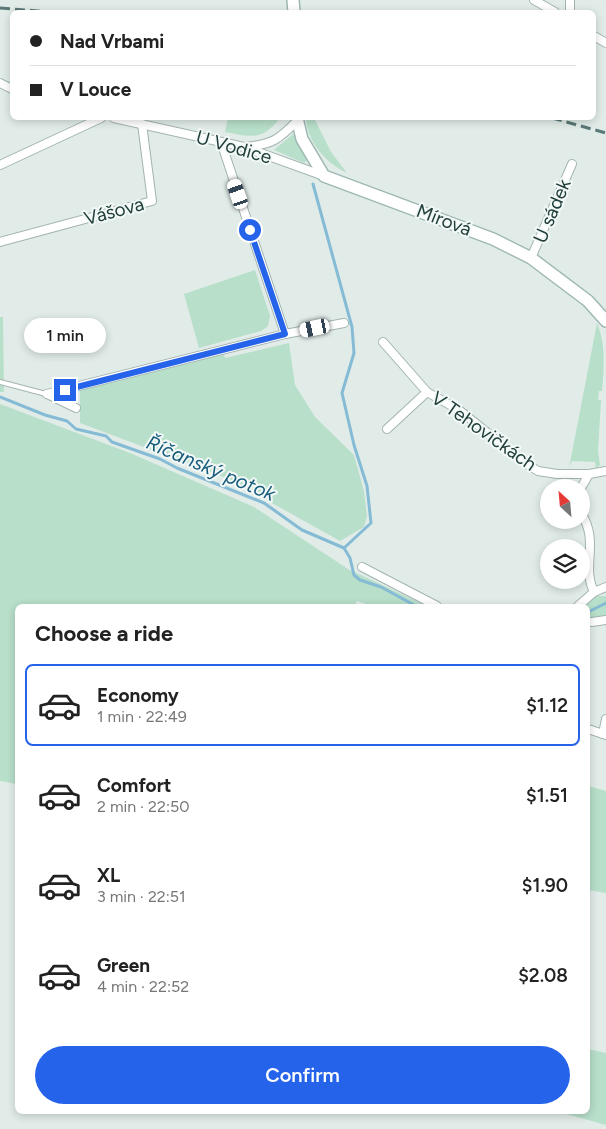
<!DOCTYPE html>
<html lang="en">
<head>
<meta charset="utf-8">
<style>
	:root { --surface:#fff; --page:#f6f6f6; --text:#222; --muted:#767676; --line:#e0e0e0; --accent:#2563eb }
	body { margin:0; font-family:Figtree,sans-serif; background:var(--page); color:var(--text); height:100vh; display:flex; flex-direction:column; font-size:19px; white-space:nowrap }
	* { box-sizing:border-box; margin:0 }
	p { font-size:16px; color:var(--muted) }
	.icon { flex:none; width:28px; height:28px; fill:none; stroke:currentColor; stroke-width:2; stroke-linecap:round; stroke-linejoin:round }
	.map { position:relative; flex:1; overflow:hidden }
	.panel { position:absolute; left:15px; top:604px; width:575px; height:510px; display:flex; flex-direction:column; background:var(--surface); border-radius:8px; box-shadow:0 2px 8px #0003 }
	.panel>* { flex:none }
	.top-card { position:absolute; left:10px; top:10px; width:586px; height:110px; border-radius:8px; box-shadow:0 2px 8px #0003; display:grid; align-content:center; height:110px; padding:0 20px; background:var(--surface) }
	.needle { width:32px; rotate:334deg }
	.tools { position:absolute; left:540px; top:479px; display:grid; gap:10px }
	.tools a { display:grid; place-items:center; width:50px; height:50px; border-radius:50%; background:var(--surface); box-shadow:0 2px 8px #0003; font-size:25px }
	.end { position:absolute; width:22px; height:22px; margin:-11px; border:6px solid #2563eb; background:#fff; box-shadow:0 0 0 2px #fff }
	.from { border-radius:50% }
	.bubble { position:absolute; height:35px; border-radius:18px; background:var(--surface); box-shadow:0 2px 8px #0003; font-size:16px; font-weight:600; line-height:35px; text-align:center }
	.car { position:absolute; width:15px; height:30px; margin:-15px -8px; border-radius:6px; box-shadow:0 0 4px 1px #0007; background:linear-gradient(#fff 24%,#345 0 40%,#fff 0 76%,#345 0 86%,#fff 0) }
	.top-card b { display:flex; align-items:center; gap:18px; height:48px; font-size:19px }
	.top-card b+b { border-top:1px solid var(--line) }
	.top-card i { width:12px; height:12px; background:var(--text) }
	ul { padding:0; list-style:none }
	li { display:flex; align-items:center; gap:15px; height:82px; margin:0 10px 8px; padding:0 10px; border:2px solid transparent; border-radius:8px }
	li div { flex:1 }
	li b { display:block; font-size:19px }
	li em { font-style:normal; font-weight:600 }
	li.active { border-color:var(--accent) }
	li>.icon { width:45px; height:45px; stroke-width:1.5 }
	h2 { padding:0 20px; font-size:22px; line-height:60px }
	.cta { display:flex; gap:10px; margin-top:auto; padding:10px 20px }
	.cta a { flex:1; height:58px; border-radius:30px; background:var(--accent); color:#fff; font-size:20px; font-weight:600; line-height:58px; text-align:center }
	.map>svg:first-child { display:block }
	.green { fill:#b8dfc9 }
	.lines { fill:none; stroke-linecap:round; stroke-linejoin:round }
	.stream { stroke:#85bbd4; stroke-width:3 }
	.lane-casing { stroke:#a3b4b1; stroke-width:6 }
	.street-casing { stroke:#a3b4b1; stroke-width:10 }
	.secondary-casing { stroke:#9eb8b3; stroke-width:14 }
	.lane { stroke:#fff; stroke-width:4 }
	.street { stroke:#fff; stroke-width:8 }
	.secondary { stroke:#fff; stroke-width:11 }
	.rail { stroke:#5a7976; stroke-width:3; stroke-dasharray:10 5; stroke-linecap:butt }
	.route { stroke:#2563eb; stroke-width:6 }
	.labels { text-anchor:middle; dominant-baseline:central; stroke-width:4; stroke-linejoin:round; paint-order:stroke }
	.street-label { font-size:19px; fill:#203e3b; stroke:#f1f8f6 }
	.water-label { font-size:20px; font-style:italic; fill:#175b7c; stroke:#f1f8f6 }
</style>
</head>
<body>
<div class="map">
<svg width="606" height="1129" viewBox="0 0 606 1129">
	<rect width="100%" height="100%" fill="#e1ece9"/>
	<g class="green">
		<path d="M228,118h52c-18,23 -28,19 -55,14z"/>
		<path d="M306,118h8l17,34 16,21c-21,-10 -40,-31 -41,-55z"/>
		<polygon points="293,134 307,160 304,163 274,150"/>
		<polygon points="255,270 270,316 268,326 261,331 199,348 184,294"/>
		<polygon points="0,317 3,317 4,392 0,392"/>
		<path d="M597,323c9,21 7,45 5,68h-3l-1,9h3l-3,51 2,14 -4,4 -1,-7 -23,-1 -3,7z"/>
		<polygon points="289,343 295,385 315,417 354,455 364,491 367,516 364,527 340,541 229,479 80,423 80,388 224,354 225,358"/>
		<polygon points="0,404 130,453 254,507 348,569 427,606 372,606 357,601 355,606 18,606 17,784 0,781"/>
		<polygon points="598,596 606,596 606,620 588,621 588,606 578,606 586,599"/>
		<polygon points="588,786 606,791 606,893 588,890"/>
		<polygon points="588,1049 606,1053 606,1125 556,1111 588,1111"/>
	</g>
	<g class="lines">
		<g class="stream">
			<polyline points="313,184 352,327 354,353 342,393 354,445 367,486 371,523 344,548"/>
			<polyline points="0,397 45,415 67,421 76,429 106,436 112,442 160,459 177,468 264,503 302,530 344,548 350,558 354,575 360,580 381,587 416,606"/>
			<polyline points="588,612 606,603"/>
		</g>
		<defs>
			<polyline id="lane" points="0,382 46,394"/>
			<g id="street">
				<polyline points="534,0 555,12"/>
				<polyline points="570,12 570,0"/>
				<polyline points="594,36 606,43"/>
				<polyline points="0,83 12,89"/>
				<polyline points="114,118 244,147 324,176"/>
				<polyline points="221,142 285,334"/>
				<path d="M246,147c27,-3 32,-7 51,-26"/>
				<polyline points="0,165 101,118"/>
				<polyline points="0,242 152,201 142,124"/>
				<polyline points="531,258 572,164"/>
				<polyline points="383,342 427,392 459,410 525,463 538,471 557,474 589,474 606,471"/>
				<polyline points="47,394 285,334 344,323"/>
				<polyline points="47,394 76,408"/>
				<polyline points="387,429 427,392"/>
				<polyline points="581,488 589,474"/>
				<path d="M581,513c19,29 0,53 13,79"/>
				<polyline points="362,567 437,606"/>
				<polyline points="578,606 594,592 606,587"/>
				<polyline points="592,622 606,620"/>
				<polyline points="588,729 606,735"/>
				<polyline points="603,734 606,719"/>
			</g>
			<g id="secondary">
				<polyline points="293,0 294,12"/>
				<polyline points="297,118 302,139 324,176 493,239 531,258 588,301 606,321"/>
			</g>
		</defs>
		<use href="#lane" class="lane-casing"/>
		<use href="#street" class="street-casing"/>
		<use href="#secondary" class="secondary-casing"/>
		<use href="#lane" class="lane"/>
		<use href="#street" class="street"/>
		<use href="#secondary" class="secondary"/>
		<g class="rail">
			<polyline points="0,8 51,12"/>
			<polyline points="552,118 606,133"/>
		</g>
	</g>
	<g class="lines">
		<polyline class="route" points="65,390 285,334 250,230"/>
	</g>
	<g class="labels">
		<g class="street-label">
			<text transform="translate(234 147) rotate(16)">U Vodice</text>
			<text transform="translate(114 211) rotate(-15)">Vášova</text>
			<text transform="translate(552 211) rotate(-67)">U sádek</text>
			<text transform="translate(444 220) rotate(21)">Mírová</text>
			<text transform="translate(484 431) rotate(35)">V Tehovičkách</text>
		</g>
		<g class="water-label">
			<text transform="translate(211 468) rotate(23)">Říčanský potok</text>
		</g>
	</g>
</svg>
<div class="tools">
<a><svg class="needle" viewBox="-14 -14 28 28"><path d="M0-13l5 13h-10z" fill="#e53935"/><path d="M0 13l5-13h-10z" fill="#767676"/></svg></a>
<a><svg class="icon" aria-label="layers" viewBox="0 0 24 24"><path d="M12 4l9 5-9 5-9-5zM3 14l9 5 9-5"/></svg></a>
</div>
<i class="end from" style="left:250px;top:230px"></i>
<i class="end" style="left:65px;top:390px"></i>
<div class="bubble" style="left:24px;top:318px;width:82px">1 min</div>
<i class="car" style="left:238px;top:194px;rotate:341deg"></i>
<i class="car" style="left:315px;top:328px;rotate:258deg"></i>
<div class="top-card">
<b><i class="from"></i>Nad Vrbami</b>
<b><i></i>V Louce</b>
</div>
<section class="panel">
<h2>Choose a ride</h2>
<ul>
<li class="active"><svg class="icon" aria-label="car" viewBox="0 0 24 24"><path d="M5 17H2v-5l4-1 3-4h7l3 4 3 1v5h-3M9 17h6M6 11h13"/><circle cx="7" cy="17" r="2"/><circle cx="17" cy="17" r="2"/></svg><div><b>Economy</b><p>1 min · 22:49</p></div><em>$1.12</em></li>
<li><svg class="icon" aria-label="car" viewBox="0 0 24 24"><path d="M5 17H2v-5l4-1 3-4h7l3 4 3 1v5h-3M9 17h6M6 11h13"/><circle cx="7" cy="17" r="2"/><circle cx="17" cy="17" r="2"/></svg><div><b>Comfort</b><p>2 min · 22:50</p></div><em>$1.51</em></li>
<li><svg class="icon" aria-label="car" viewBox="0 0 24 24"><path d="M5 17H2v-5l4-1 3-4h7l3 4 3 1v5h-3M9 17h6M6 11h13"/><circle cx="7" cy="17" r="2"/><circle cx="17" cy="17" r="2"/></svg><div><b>XL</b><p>3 min · 22:51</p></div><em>$1.90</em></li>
<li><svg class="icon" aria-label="car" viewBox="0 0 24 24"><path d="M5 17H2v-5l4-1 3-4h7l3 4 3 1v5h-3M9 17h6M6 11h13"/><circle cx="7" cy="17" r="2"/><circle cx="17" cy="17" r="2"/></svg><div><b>Green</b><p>4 min · 22:52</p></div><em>$2.08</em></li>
</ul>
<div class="cta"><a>Confirm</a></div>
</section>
</div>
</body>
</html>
